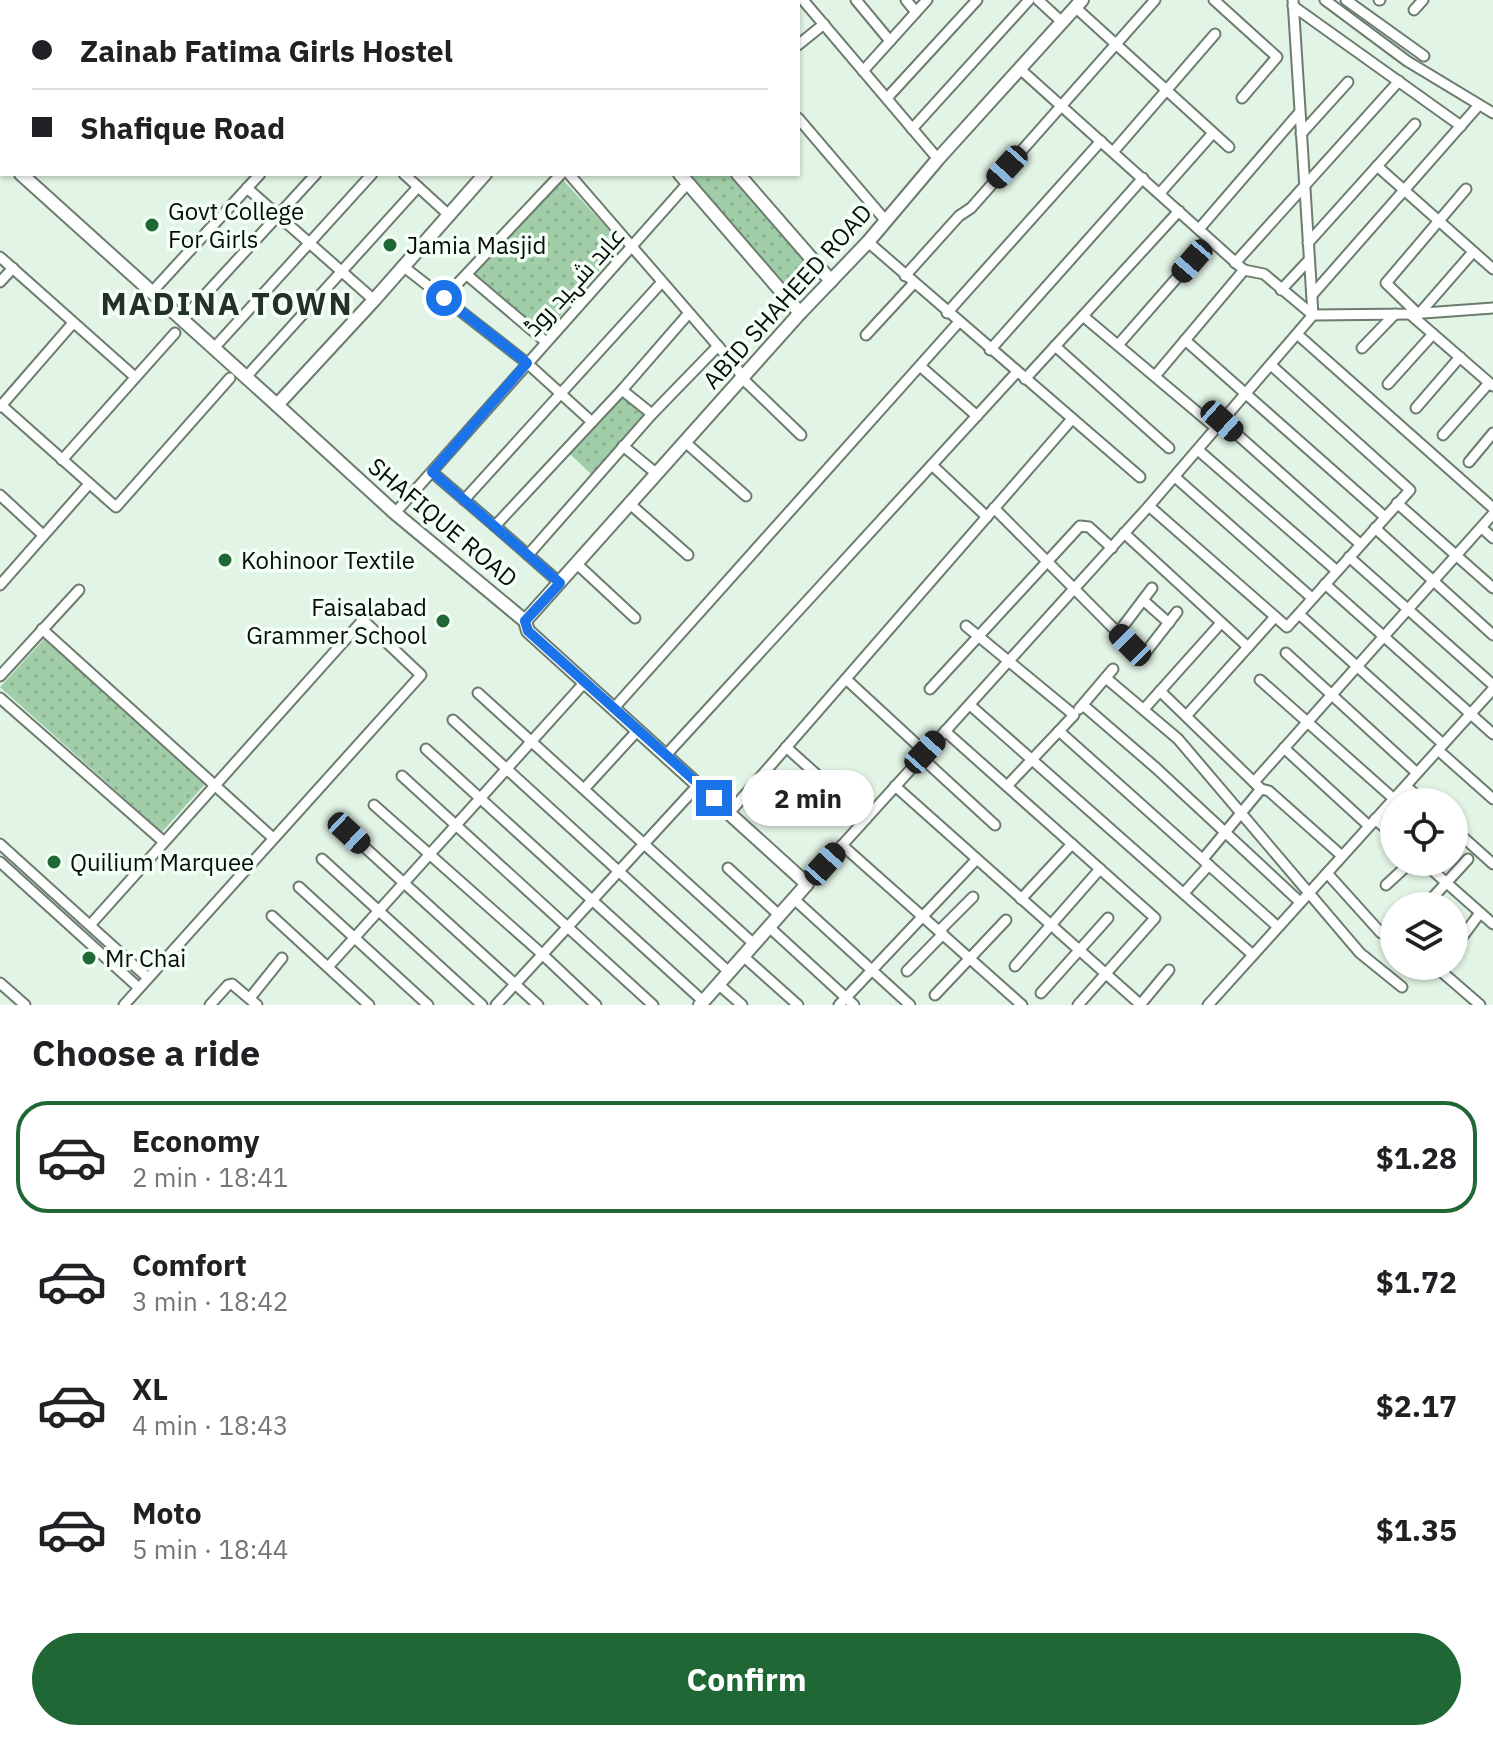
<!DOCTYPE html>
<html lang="en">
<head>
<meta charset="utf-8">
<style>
	:root { --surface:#fff; --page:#f6f6f6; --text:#202124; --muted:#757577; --line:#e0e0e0; --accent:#1f6734 }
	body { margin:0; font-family:"IBM Plex Sans",Cairo,sans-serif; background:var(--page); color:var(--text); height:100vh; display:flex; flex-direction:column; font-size:30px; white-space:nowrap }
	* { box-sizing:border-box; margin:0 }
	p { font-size:26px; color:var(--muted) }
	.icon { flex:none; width:44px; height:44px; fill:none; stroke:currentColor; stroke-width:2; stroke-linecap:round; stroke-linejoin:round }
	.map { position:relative; height:1005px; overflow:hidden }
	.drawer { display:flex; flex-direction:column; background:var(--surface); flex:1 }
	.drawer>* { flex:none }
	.hud { position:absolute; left:0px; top:0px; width:800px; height:176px; box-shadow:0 2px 6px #0004; display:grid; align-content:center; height:176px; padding:0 32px; background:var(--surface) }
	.controls { position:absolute; left:1380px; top:788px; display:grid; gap:16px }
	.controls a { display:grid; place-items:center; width:88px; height:88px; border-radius:50%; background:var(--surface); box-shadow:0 2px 6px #0004; font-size:40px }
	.end { position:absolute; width:36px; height:36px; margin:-18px; border:10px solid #1a73e8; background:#fff; box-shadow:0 0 0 4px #fff }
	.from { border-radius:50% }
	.bubble { position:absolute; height:56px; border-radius:28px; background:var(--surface); box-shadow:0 2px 6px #0004; font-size:26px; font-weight:700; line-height:56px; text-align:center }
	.car { position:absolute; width:24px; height:48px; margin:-24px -12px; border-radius:10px; box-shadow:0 0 6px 2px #0007; background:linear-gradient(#222 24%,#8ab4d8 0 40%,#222 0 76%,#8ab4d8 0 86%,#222 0) }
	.hud b { display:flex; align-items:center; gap:28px; height:76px; font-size:30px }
	.hud b+b { border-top:2px solid var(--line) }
	.hud i { width:20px; height:20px; background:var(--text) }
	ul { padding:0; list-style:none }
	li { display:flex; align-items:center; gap:24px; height:112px; margin:0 16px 12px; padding:0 16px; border:4px solid transparent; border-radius:32px }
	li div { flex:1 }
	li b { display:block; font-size:30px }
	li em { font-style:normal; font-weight:700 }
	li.on { border-color:var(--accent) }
	li>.icon { width:72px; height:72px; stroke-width:1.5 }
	h2 { padding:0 32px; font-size:36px; line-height:96px }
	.primary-button { display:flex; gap:16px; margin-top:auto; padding:16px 32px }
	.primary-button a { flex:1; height:92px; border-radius:48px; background:var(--accent); color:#fff; font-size:32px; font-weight:700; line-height:92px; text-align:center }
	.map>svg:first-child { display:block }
	.park { fill:url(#park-dots) }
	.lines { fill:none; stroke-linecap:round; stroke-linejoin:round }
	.street-casing { stroke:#6c7c6e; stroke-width:13 }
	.secondary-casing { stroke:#6c7c6e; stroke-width:16 }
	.street { stroke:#fff; stroke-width:9 }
	.secondary { stroke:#fff; stroke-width:12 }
	.route { stroke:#1a73e8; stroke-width:10 }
	.poi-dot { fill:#1f6734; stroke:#f4fff6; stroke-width:3 }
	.labels { text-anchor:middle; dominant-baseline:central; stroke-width:7; stroke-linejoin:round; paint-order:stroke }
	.poi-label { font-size:24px; fill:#080d09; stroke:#f4fff6; text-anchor:start }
	.street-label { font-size:24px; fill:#080d09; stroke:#f4fff6 }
	.district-label { font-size:32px; font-weight:bold; letter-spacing:2px; fill:#233126; stroke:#f4fff6 }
</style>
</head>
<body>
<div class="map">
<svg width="1493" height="1005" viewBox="0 0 1493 1005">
	<defs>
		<pattern id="park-dots" width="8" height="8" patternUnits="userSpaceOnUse" patternTransform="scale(2)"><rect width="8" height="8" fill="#a1cda8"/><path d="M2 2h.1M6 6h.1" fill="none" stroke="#89af8f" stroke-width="1.8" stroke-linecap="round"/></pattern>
	</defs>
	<rect width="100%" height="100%" fill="#e2f4e5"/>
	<g class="park">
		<polygon points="687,174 734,174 810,264 784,288"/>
		<polygon points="561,178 622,244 544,335 471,274"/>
		<polygon points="623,395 646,415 591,474 570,454"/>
		<polygon points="45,638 207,782 162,832 0,687"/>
	</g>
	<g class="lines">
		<defs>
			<g id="street">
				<polyline points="698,0 699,2"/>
				<polyline points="803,0 938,159"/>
				<polyline points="856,0 890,41"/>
				<polyline points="906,0 916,12"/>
				<polyline points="1038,0 1062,22"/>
				<polyline points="1214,0 1277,57 1242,98"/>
				<polyline points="1325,0 1407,61 1493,113"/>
				<polyline points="1346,0 1424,56"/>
				<polyline points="1379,0 1380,0"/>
				<polyline points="21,2 23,0"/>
				<polyline points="1293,6 1461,126"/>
				<polyline points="1075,7 1229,147"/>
				<polyline points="1414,10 1423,0"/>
				<polyline points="0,26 2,23"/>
				<polyline points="798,45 824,24"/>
				<polyline points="1020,69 1244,270 1155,376"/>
				<polyline points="863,71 927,0"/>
				<polyline points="887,98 977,0"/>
				<polyline points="798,118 886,221"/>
				<polyline points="912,129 1029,0"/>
				<polyline points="1301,134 1348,82"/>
				<polyline points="1113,152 1215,34"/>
				<polyline points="1377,166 1493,269"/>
				<polyline points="404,174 450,216"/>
				<polyline points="569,174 737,368 742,378 801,435"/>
				<polyline points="247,188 374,300"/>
				<polyline points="1160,193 1213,133"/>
				<polyline points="1199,229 1299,113"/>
				<polyline points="868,242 1140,477"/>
				<polyline points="1308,243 1415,124"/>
				<polyline points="0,257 135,377"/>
				<polyline points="1235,263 1399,81"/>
				<polyline points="404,267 527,363 592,422 495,526 432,472"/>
				<polyline points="1244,270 1264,274 1313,315 1410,314 1493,308"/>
				<polyline points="467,275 546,342"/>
				<polyline points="905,276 959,216 971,208 1155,0"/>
				<polyline points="0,282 13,268"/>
				<polyline points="1281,290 1309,260"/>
				<polyline points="151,293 260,174"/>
				<polyline points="1312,295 1479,105"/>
				<polyline points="444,298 561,174"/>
				<polyline points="947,313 1101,141"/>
				<polyline points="1410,314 1493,386"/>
				<polyline points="1418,314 1386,283 1466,189"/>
				<polyline points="1419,314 1473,252"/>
				<polyline points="1083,316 1216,428"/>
				<polyline points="182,320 316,174"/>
				<polyline points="1297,334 1493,508"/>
				<polyline points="866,335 914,283"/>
				<polyline points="1185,340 1385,517"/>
				<polyline points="1118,345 1210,240"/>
				<polyline points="1055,346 1169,448"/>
				<polyline points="214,348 372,174"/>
				<polyline points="1362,348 1395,314"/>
				<polyline points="990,350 1143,178"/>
				<polyline points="920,366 977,416"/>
				<polyline points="246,377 418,187"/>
				<polyline points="1025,379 1179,211"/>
				<polyline points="1388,384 1433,334"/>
				<polyline points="622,390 689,313"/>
				<polyline points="0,404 116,507 230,378"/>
				<polyline points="0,407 73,323"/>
				<polyline points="1416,408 1460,357"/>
				<polyline points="1222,421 1360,544"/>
				<polyline points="592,422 622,390 652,414"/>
				<polyline points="1443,435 1489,383"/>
				<polyline points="685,442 746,496"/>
				<polyline points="623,446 657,474"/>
				<polyline points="1198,450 1337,571"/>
				<polyline points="62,460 175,333"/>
				<polyline points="1469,462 1493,433"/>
				<polyline points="932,465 987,517"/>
				<polyline points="1175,477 1312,598"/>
				<polyline points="0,495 43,535"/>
				<polyline points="464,500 662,282"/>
				<polyline points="1397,503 1493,588"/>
				<polyline points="630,504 688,555"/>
				<polyline points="1149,506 1287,627 1410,490 1271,365"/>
				<polyline points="994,508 1142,657 1177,612"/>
				<polyline points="395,513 688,183"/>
				<polyline points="495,526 560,583"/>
				<polyline points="1375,528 1493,635"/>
				<polyline points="1482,528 1493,538"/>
				<polyline points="1124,533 1248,647"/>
				<polyline points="528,555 652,414 718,346"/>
				<polyline points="1349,557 1493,685"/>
				<polyline points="577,564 635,618"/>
				<polyline points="1325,584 1493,734"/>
				<polyline points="0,585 89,484"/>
				<polyline points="1143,600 1169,623"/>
				<polyline points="1299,614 1443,744"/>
				<polyline points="966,626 1074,715 1059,731 1278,927"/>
				<polyline points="42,629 273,838"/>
				<polyline points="1118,633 1152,588"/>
				<polyline points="1286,653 1417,773"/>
				<polyline points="0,676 79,590"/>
				<polyline points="1106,678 1178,739 1360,953 1402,987"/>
				<polyline points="846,679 925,752"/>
				<polyline points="1260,680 1394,799"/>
				<polyline points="930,689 1080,526 1089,527 1112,548"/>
				<polyline points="1160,691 1261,789 1269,791 1342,856"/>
				<polyline points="478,693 754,944"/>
				<polyline points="0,698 164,842"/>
				<polyline points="970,705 1253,955"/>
				<polyline points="1083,705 1156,768 1300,902"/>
				<polyline points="614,708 958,323"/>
				<polyline points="1079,709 1113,669"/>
				<polyline points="1144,709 1221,623"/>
				<polyline points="1187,715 1274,618"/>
				<polyline points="453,720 729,972"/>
				<polyline points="945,731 1155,918 1078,1005"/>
				<polyline points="786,747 866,819"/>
				<polyline points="1284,748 1369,826"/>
				<polyline points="426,749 703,1001"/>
				<polyline points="1438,750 1493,799"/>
				<polyline points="666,755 1017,372"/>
				<polyline points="921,757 995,825"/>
				<polyline points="402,776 653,1005"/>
				<polyline points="1254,782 1493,514"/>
				<polyline points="895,786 1141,1005"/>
				<polyline points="1007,786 1059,731"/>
				<polyline points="1406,786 1424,802"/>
				<polyline points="584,789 638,730"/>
				<polyline points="374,805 542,954 596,1005"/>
				<polyline points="730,812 1072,419"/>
				<polyline points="1375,819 1394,836"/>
				<polyline points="1454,829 1493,864"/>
				<polyline points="349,833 538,1005"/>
				<polyline points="0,844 148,978"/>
				<polyline points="842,845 1022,1005"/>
				<polyline points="322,859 482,1005"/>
				<polyline points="1203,859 1261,789"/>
				<polyline points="0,862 139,988"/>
				<polyline points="1423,862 1493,924"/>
				<polyline points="728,868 779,915"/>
				<polyline points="1327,873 1381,933"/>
				<polyline points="807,884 1149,506 1313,315 1293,0"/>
				<polyline points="1386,885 1411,862"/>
				<polyline points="299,887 428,1005"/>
				<polyline points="1184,893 1209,865"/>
				<polyline points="794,899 910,1005"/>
				<polyline points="1021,899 1072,844"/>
				<polyline points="1425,906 1468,859"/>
				<polyline points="272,916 369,1005"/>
				<polyline points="91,924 363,620 421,675 124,1005"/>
				<polyline points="769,927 854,1005"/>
				<polyline points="939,931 973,897"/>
				<polyline points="1454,948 1480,913"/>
				<polyline points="743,956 798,1005"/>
				<polyline points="1015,966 1100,869"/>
				<polyline points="1435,966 1480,1005"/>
				<polyline points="328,967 585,682"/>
				<polyline points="907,971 943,934"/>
				<polyline points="0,983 25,1005"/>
				<polyline points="718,984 742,1005"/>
				<polyline points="1041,993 1108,918"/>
				<polyline points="935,995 1006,920"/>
				<polyline points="250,998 282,958"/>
				<polyline points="210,1005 228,985 232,984 257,1005"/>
				<polyline points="496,1005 699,784"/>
				<polyline points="839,1005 976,860"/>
				<polyline points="1140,1005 1169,970"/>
				<polyline points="1208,1005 1493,689"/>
			</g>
			<g id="secondary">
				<polyline points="533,0 535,2"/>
				<polyline points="591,0 593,2"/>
				<polyline points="0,154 2,156"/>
				<polyline points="21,174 277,405"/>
				<polyline points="485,174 374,300 277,405 395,513 525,621 528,631 807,884 700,1005"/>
				<polyline points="680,174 800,313"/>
				<polyline points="738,174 831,281"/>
				<polyline points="783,295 802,283 817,266"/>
				<polyline points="525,621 800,313 868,242 938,159 1082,0"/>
			</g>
		</defs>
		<use href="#street" class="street-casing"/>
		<use href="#secondary" class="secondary-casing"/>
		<use href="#street" class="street"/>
		<use href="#secondary" class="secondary"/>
	</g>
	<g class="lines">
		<polyline class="route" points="444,298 527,363 432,472 560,583 525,621 528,631 714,798"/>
	</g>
	<g class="poi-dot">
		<circle cx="152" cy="225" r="8"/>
		<circle cx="390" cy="245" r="8"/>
		<circle cx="225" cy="560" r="8"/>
		<circle cx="443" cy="621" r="8"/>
		<circle cx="54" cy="862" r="8"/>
		<circle cx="89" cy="958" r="8"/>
	</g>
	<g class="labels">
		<g class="poi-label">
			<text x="168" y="211">Govt College<tspan x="168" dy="28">For Girls</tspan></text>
			<text x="406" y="245">Jamia Masjid</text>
			<text x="241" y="560">Kohinoor Textile</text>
			<text x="427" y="607" text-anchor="end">Faisalabad<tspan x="427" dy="28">Grammer School</tspan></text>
			<text x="70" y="862">Quilium Marquee</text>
			<text x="105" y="958">Mr Chai</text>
		</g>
		<g class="street-label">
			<text transform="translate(574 281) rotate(-48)">عابد شہید روڈ</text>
			<text transform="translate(787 296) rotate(-48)">ABID SHAHEED ROAD</text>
			<text transform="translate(443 522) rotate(40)">SHAFIQUE ROAD</text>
		</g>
		<g class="district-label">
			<text x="227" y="303">MADINA TOWN</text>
		</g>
	</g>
</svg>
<div class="controls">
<a><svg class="icon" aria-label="locate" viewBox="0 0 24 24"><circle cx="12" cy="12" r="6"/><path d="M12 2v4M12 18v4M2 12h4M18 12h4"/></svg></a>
<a><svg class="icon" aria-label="layers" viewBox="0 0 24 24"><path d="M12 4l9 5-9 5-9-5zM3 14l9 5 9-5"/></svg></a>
</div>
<i class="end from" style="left:444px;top:298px"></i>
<i class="end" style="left:714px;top:798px"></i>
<div class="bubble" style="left:742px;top:770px;width:132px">2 min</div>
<i class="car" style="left:1007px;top:167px;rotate:222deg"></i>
<i class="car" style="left:1192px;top:261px;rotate:221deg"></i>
<i class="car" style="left:1222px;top:421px;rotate:132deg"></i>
<i class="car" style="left:1130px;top:645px;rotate:315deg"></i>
<i class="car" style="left:925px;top:752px;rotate:42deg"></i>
<i class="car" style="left:349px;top:833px;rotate:133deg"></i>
<i class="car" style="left:825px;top:864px;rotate:42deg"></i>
<div class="hud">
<b><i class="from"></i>Zainab Fatima Girls Hostel</b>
<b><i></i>Shafique Road</b>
</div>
</div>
<section class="drawer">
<h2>Choose a ride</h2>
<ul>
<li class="on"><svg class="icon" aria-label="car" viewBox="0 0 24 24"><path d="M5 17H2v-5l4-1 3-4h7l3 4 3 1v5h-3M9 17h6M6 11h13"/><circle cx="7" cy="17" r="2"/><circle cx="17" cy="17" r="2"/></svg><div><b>Economy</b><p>2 min · 18:41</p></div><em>$1.28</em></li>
<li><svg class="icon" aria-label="car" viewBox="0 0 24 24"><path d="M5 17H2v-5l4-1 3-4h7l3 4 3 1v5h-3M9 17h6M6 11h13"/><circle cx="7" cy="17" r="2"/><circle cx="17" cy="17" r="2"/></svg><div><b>Comfort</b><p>3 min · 18:42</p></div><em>$1.72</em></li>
<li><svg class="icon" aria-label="car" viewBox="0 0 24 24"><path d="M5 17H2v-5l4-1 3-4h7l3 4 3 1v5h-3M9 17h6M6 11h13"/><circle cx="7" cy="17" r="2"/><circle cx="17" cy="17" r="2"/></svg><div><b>XL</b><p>4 min · 18:43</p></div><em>$2.17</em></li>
<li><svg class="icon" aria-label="car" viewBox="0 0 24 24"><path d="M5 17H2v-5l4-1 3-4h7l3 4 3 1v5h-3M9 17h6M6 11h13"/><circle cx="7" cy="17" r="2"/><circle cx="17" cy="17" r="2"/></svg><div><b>Moto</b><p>5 min · 18:44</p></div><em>$1.35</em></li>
</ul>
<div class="primary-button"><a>Confirm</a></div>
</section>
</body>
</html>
